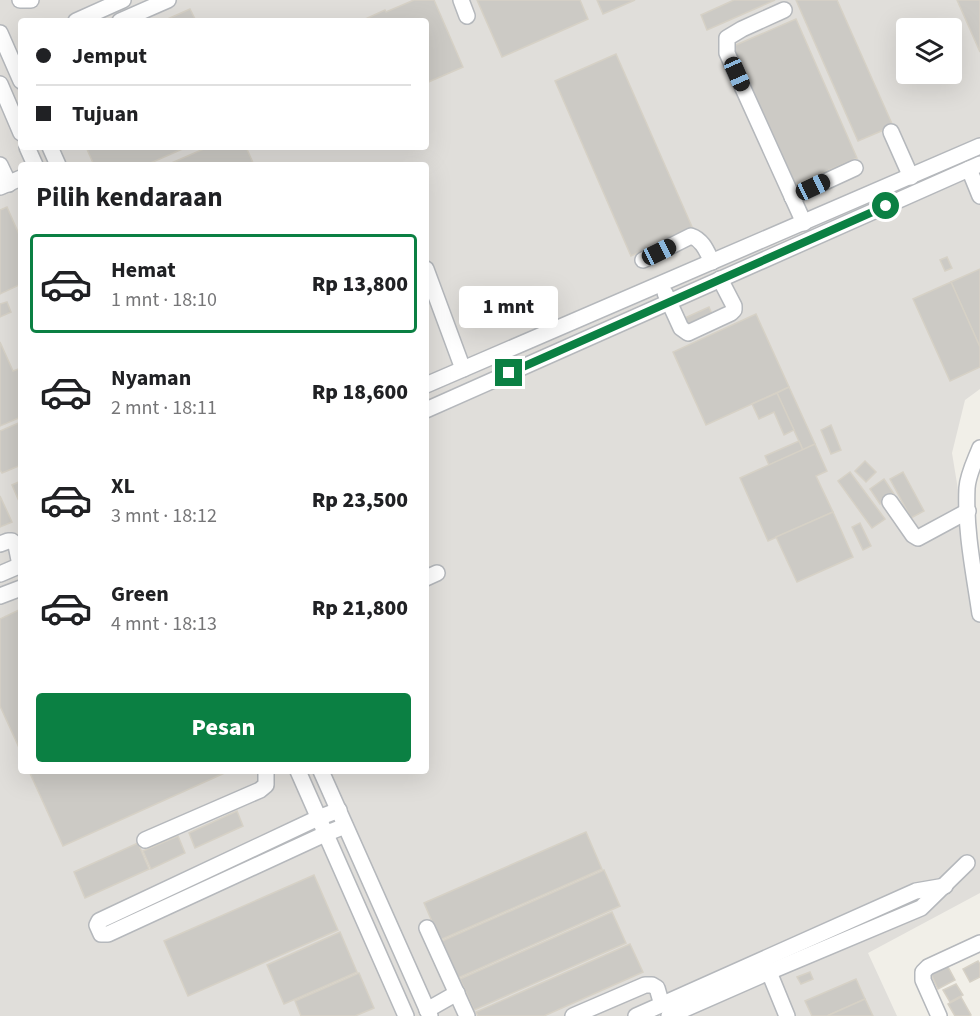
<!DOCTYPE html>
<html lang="id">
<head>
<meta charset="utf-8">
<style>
	:root { --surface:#fff; --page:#f6f6f6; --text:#202124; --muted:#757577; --line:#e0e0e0; --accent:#0b8043 }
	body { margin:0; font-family:"Source Sans 3",sans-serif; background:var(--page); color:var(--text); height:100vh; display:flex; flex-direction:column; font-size:22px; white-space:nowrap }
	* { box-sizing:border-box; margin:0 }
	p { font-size:20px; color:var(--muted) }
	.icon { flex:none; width:33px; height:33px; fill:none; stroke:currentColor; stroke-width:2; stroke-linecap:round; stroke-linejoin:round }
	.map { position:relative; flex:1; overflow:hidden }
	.sheet { position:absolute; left:18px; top:162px; width:411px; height:612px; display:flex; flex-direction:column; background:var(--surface); border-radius:6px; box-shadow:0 6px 24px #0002 }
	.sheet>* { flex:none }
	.hud { position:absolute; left:18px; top:18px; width:411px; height:132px; border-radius:6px; box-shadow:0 6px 24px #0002; display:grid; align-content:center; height:132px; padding:0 18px; background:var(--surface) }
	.controls { position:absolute; left:896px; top:18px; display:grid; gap:12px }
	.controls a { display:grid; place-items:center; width:66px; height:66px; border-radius:6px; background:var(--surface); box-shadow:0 6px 24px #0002; font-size:30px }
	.end { position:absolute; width:27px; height:27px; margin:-14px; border:8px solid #0b8043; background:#fff; box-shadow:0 0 0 3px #fff }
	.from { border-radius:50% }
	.bubble { position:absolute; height:42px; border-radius:6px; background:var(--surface); box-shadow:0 6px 24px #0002; font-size:20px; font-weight:800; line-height:42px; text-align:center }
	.car { position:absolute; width:18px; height:36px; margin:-18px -9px; border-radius:8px; box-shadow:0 0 4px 2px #0007; background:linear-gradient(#222 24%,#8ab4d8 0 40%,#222 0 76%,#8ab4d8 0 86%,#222 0) }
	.hud b { display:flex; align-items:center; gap:21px; height:57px; font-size:22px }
	.hud b+b { border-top:2px solid var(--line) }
	.hud i { width:15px; height:15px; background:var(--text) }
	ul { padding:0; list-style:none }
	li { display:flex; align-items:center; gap:18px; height:99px; margin:0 12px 9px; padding:0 6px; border:3px solid transparent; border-radius:6px }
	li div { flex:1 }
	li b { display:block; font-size:22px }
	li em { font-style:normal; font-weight:800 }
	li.current { border-color:var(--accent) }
	li>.icon { width:54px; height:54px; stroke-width:1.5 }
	h2 { padding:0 18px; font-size:27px; line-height:72px }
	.action { display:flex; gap:12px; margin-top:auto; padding:12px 18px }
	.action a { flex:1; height:69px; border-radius:6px; background:var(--accent); color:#fff; font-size:24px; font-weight:800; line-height:69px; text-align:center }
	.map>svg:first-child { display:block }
	.industrial { fill:#e0deda; fill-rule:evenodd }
	.building { fill:#cccac5; stroke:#d6d1c6; stroke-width:1.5 }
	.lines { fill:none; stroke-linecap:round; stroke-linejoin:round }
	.minor-casing { stroke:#b5b8bc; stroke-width:18 }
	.minor { stroke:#fff; stroke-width:15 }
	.route { stroke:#0b8043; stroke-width:8 }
</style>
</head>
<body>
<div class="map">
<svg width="980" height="1016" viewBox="0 0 980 1016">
	<rect width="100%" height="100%" fill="#f1efe8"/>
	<path class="industrial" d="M0,0h980v389l-15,11 -13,53 28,171v269l-112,60 29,63h-897zM21,21h405v126h-405zM906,28h45v46h-45zM21,165h405v606h-405z"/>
	<g class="building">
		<polygon points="414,0 434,0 463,67 426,83 426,21 361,21 385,10 386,12"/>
		<polygon points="477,0 580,0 588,19 502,57"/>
		<polygon points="597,0 635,0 603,14"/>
		<polygon points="734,0 775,0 707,30 701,15"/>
		<polygon points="796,0 837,0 893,126 858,141"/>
		<polygon points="957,0 980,0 980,52"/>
		<polygon points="190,9 196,21 163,21"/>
		<polygon points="796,19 857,158 790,187 729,48"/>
		<polygon points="616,54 693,229 631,256 555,81"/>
		<polygon points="86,147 187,147 146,165 94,165"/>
		<polygon points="208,147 246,147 254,165 167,165"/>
		<polygon points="7,207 21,239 21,284 0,294 0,210"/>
		<polygon points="947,257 952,268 945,271 940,260"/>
		<polygon points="980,269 980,347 951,282"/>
		<polygon points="951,282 980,347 980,367 950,381 913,299"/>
		<polygon points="7,302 11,312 0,317 0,304"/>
		<polygon points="709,307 712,314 688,325 685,318"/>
		<polygon points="756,314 789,387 706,425 673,352"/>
		<polygon points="0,342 13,371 21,368 21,417 0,426"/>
		<polygon points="789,387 815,444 803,450 777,393"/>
		<polygon points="777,393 794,430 784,435 774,412 759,419 752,404"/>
		<polygon points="21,422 21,465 2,473 0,470 0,431"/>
		<polygon points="831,425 841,450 831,454 821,430"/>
		<polygon points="799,441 803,450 769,465 765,456"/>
		<polygon points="815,444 827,471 816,476 833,512 768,541 740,478"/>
		<polygon points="865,461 876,472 866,482 855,471"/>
		<polygon points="850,472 885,519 872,528 838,481"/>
		<polygon points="903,472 924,511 911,518 890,479"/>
		<polygon points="884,479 894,494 880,504 870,489"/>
		<polygon points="21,481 21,506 12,485"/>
		<polygon points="0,496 12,522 0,527"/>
		<polygon points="833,512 853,557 797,582 776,537"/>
		<polygon points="860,523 871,546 863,550 852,527"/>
		<polygon points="21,609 21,752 0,706 0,619"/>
		<polygon points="29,771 229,771 63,846"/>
		<polygon points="237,811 243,826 195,848 189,833"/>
		<polygon points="586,832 602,869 440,940 424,903"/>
		<polygon points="178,836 185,853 151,869 143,851"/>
		<polygon points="138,843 149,869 85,898 74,872"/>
		<polygon points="604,870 620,906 458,978 442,941"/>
		<polygon points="314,875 338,930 188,996 164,941"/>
		<polygon points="612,912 626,943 474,1010 460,979"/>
		<polygon points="340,932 357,972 284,1004 267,965"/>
		<polygon points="630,944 643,972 544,1016 478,1016 476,1012"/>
		<polygon points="978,961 980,964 980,977 970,982 963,969"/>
		<polygon points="947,965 955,980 938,989 931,974"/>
		<polygon points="810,972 813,979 801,984 797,977"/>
		<polygon points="359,973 374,1008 355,1016 301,1016 295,1001"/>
		<polygon points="856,979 865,999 827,1016 812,1016 805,1001"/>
		<polygon points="956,984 963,995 950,1002 943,990"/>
		<polygon points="961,997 971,1015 969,1016 955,1016 948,1004"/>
		<polygon points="865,999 873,1016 827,1016"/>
	</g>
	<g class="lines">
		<defs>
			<g id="minor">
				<polyline points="20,0 31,0"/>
				<polyline points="461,0 467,16"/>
				<polyline points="784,10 742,29 727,38 727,53 804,223"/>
				<polyline points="76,21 123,0"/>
				<polyline points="120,21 168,0"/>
				<polyline points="0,33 21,81"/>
				<polyline points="0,84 21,133"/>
				<polyline points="891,132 911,177"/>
				<polyline points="27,147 35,165"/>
				<polyline points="50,147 58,165"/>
				<polyline points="0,165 9,184"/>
				<polyline points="969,169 980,196"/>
				<polyline points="0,187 21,178"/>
				<polyline points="792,197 855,168"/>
				<path d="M643,260l48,-24c12,4 16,16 21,26"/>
				<polyline points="426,269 463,369"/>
				<polyline points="665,293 681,328 688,333 731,313 734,310 734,306 720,279"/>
				<polyline points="426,385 980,146"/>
				<polyline points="426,410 980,164"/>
				<path d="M980,448c-5,13 -12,26 -13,40 -2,42 7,85 13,126"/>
				<polyline points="890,502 913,535 918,538 968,511"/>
				<polyline points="0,544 8,541 12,541 16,545 20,565"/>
				<polyline points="0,574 21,565"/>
				<polyline points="426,578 437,573"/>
				<polyline points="0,596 21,588"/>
				<polyline points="298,771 406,1016"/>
				<polyline points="321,771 430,1016"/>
				<polyline points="339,810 318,818 99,921 97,925 101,934 108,934 325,834 345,826"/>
				<polyline points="145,840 260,790 266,785 266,771"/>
				<polyline points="427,928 467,1016"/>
				<polyline points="769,972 787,1016"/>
				<polyline points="427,1010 457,993"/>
				<polyline points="573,1016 645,985 652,985 657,988 662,1005"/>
				<polyline points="636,1016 916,891 945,886"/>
				<polyline points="669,1016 769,972 921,908 967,863"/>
				<polyline points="939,1016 923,980 923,972 928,967 980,943"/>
			</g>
		</defs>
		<use href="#minor" class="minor-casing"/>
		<use href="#minor" class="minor"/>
	</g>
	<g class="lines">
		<polyline class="route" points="509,373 886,206"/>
	</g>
</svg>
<div class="controls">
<a><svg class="icon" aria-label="layers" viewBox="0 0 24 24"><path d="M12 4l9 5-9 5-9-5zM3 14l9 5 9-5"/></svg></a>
</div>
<i class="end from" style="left:886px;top:206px"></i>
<i class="end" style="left:509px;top:373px"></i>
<div class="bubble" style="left:459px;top:286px;width:99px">1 mnt</div>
<i class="car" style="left:737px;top:74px;rotate:156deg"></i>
<i class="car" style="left:813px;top:187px;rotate:65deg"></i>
<i class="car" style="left:659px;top:252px;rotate:64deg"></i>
<div class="hud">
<b><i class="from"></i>Jemput</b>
<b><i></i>Tujuan</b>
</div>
<section class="sheet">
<h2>Pilih kendaraan</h2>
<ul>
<li class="current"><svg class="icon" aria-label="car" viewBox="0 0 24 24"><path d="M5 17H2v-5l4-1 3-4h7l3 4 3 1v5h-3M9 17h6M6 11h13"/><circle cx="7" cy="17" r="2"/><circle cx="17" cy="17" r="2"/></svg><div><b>Hemat</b><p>1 mnt · 18:10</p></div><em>Rp 13,800</em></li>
<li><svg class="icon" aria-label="car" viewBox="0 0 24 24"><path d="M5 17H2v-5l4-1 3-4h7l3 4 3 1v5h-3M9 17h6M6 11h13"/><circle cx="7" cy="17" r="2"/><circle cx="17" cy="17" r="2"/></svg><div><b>Nyaman</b><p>2 mnt · 18:11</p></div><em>Rp 18,600</em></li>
<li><svg class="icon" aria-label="car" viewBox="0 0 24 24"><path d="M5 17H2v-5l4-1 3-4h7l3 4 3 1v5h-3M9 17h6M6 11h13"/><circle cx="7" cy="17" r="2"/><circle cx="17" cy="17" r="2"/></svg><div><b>XL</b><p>3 mnt · 18:12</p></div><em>Rp 23,500</em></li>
<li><svg class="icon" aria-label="car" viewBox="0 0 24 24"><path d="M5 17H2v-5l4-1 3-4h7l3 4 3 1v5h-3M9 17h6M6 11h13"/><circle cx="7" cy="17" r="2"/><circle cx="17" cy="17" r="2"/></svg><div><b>Green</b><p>4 mnt · 18:13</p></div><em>Rp 21,800</em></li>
</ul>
<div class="action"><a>Pesan</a></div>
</section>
</div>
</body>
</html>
